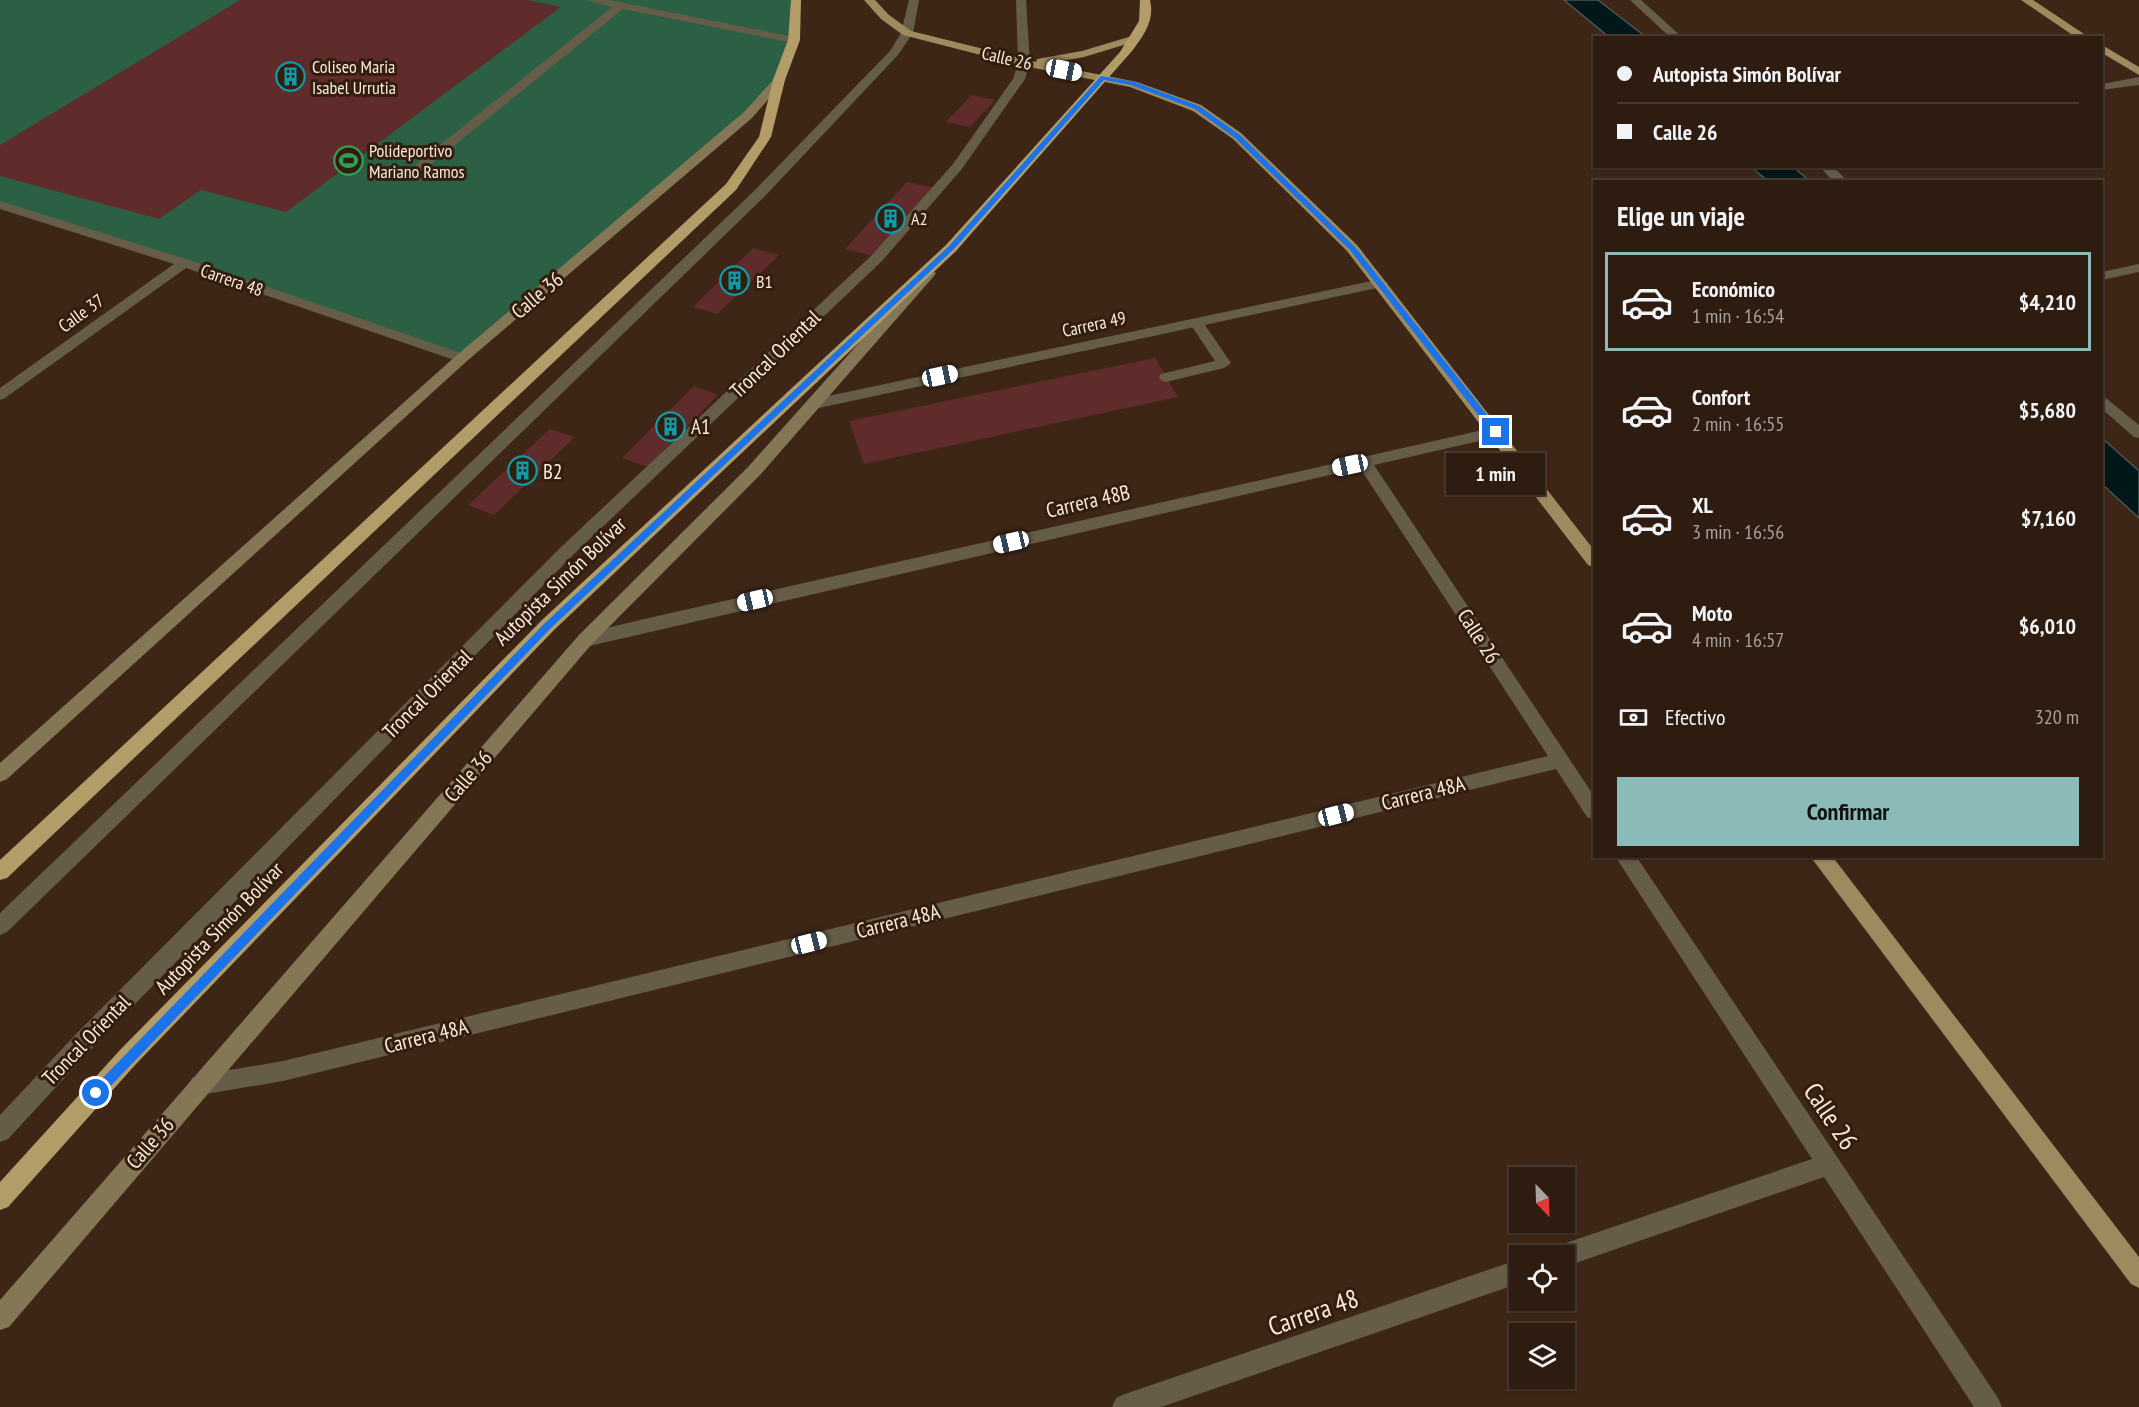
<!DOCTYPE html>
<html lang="es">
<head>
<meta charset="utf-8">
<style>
	:root { --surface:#2e1c11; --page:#3a291f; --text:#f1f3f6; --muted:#a7a19f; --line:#493a31; --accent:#8bbbb9 }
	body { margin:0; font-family:"PT Sans Narrow",sans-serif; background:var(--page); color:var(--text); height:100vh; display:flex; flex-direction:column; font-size:22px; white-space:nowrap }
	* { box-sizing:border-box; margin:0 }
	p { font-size:20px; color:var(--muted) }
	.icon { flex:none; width:33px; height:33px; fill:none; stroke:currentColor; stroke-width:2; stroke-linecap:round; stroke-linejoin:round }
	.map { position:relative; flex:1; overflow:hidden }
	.side { position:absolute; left:1593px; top:180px; width:510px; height:678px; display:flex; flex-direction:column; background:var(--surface); border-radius:0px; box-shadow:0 2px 4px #0004,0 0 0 2px var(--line) }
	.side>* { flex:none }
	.top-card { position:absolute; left:1593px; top:36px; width:510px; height:132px; border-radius:0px; box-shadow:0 2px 4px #0004,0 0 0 2px var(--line); display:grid; align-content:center; height:132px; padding:0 24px; background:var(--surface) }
	.needle { width:39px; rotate:157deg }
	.buttons { position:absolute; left:1509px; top:1167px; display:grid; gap:12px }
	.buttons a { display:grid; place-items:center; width:66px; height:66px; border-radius:0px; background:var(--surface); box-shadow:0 2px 4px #0004,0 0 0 2px var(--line); font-size:30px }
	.end { position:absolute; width:27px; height:27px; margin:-14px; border:8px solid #1a73e8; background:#fff; box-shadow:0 0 0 3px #fff }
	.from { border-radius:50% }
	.bubble { position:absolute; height:42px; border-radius:0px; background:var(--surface); box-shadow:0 2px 4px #0004,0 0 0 2px var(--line); font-size:20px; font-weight:700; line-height:42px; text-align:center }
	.car { position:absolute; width:18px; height:36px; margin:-18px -9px; border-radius:8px; box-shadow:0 0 4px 2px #0007; background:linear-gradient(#fff 24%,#345 0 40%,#fff 0 76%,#345 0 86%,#fff 0) }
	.top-card b { display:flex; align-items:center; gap:21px; height:57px; font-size:22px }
	.top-card b+b { border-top:2px solid var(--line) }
	.top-card i { width:15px; height:15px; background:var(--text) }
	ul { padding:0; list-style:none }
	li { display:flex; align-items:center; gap:18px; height:99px; margin:0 12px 9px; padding:0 12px; border:3px solid transparent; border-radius:0px }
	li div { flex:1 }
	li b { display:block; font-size:22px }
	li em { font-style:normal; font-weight:700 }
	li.active { border-color:var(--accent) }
	li>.icon { width:54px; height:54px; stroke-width:1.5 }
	h2 { padding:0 24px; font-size:27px; line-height:72px }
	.pay { display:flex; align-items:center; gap:15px; height:66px; padding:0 24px; font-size:22px }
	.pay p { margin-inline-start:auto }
	.primary-button { display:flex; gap:12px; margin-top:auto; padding:12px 24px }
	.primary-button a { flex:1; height:69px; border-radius:0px; background:var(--accent); color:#111; font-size:24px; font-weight:700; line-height:69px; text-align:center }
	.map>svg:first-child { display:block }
	.green { fill:#2b6045 }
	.water { fill:#01171a; stroke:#4c5655; stroke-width:1.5 }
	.building { fill:#602c2b }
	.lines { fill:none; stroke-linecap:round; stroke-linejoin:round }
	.lane { fill:#655d47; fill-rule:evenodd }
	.street { fill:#655d47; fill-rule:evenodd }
	.secondary { fill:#847755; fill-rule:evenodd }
	.primary { fill:#9d8b5f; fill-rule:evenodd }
	.highway { fill:#b29d68; fill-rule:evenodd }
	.route { fill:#1a73e8 }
	.labels { text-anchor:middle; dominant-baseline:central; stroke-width:6; stroke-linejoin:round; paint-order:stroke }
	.far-street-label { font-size:18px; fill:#faeae0; stroke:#331d0d }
	.far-poi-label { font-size:18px; fill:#faeae0; stroke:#331d0d; text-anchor:start }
	.street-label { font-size:21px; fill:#faeae0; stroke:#331d0d }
	.poi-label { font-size:21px; fill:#faeae0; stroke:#331d0d; text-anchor:start }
	.near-street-label { font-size:26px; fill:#faeae0; stroke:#331d0d }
</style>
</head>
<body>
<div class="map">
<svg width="2139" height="1407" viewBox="0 0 2139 1407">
	<rect width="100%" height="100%" fill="#3e2617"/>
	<polygon class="green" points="0,0 796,0 794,40 779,80 748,115 462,358 0,205"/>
	<g class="water">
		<polygon points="1564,0 1598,0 1646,37 1609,37"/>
		<polygon points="1751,167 1793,167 1810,181 1768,181"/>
		<polygon points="2102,438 2139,471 2139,518 2102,484"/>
	</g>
	<g class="building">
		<polygon points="240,0 528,0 561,7 286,212 201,190 159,219 0,176 0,145"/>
		<polygon points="972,95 995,100 970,127 946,122"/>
		<polygon points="907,182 935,188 874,256 845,249"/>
		<polygon points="753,248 779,255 717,314 693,307"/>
		<polygon points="1155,358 1178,397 864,464 849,421"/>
		<polygon points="694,386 718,395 647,467 622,458"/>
		<polygon points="550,429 575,437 494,515 468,505"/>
	</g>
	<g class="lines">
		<g class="lane">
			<polygon points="588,0 609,0 794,37 800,40 794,43 623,9 424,170 416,170 414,167 416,164 612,7"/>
			<polygon points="909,0 919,0 913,33 898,55 764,197 7,932 0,935 0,913 754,191 890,51 901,33"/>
			<polygon points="1016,0 1026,0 1030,63 1025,79 961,170 882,261 572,556 93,1047 8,1139 0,1142 0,1115 77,1033 560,548 872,255 953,164 1013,79 1018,63"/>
			<polygon points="1196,318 1201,319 1231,363 1224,368 1166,382 1161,380 1159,377 1161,374 1215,361 1189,322"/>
		</g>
		<g class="street">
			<polygon points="1630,0 1641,0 1683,38 1671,38"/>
			<polygon points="2139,77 2139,85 2102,90 2102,84"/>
			<polygon points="1819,166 1833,166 1848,182 1834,182"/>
			<polygon points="0,201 189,260 467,355 469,358 467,361 457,361 186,268 5,398 0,400 0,388 174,264 0,209"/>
			<polygon points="2139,264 2139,272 2102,280 2102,272"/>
			<polygon points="1381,279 1388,283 1386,286 814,409 807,404 814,399"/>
			<polygon points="2102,397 2107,399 2139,425 2139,438 2134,437 2102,409"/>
			<polygon points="1496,427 1501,428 1504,432 1501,436 1374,465 1594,796 1594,819 1587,817 1556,769 283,1081 200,1095 192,1092 189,1085 192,1078 200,1075 283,1061 1548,756 1360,468 585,647 579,645 576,640 579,635 585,633 662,615"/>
			<polygon points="1615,856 1636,856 1998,1398 2002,1407 1974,1407 1824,1177 1564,1267 1564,1256 1551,1256 1555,1248 1563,1244 1812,1159"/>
			<polygon points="1520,1259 1520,1283 1161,1407 1112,1407 1116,1398 1125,1394"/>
		</g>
		<g class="secondary">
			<polygon points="779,77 785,80 752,118 467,361 7,779 0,782 0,763 457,355 744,112 775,78"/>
			<polygon points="929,269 936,273 934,276 760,475 591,645 9,1327 0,1330 0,1300 579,635 748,467 924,270"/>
		</g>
		<g class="primary">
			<polygon points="864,0 875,0 889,15 911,31 1036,62 1037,59 1082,51 1132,36 1140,36 1140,40 1084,57 1046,64 1137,82 1201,105 1241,133 1357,245 1594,550 1594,567 1588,565 1347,251 1233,139 1193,111 1130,87 1024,66 903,35 881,19"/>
			<polygon points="2021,0 2033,0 2090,38 2077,38"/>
			<polygon points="2102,45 2139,67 2139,75 2102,53"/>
			<polygon points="1810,856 1832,856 2139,1257 2139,1288 2131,1284"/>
		</g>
		<g class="highway">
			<polygon points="791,0 801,0 800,40 785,80 771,137 736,190 7,878 0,880 0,860 726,184 759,137 773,80 788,40"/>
			<path d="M1140,0h10c5,20 -6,35 -18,51l-176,200 -402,379 -418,434 -128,143 -8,3v-28l120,-132 422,-430 404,-375 174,-193 19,-31z"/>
		</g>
	</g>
	<polygon class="route" points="1101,76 1135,82 1199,106 1240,135 1355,247 1499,430 1499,434 1493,434 1350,250 1235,138 1195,109 1131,85 1104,80 954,249 551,628 100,1097 92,1097 92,1089 545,623 949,246"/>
	<defs>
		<symbol id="building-ring" viewBox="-11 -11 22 22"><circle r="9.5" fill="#331d0d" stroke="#0f9aa8" stroke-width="1.5"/><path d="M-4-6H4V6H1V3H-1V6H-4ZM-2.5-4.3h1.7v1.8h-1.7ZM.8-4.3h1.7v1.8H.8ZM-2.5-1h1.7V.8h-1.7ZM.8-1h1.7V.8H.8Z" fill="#0f9aa8"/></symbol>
		<symbol id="stadium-ring" viewBox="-11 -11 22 22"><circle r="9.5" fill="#331d0d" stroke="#2e9e5b" stroke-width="1.5"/><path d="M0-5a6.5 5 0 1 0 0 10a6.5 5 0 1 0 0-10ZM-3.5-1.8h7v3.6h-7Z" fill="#2e9e5b"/></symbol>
	</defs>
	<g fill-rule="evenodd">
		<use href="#building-ring" x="274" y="60" width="33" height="33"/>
		<use href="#stadium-ring" x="332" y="144" width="33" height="33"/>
		<use href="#building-ring" x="874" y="202" width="33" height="33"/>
		<use href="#building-ring" x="718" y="264" width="33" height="33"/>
		<use href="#building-ring" x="654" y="410" width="33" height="33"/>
		<use href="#building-ring" x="506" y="454" width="33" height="33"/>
	</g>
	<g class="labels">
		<g class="far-street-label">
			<text transform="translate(1007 58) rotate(13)">Calle 26</text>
			<text transform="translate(232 280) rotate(19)">Carrera 48</text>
			<text transform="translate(81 313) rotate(-36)">Calle 37</text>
			<text transform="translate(1094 324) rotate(-12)">Carrera 49</text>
		</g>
		<g class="far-poi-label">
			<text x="312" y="66">Coliseo Maria<tspan x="312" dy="21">Isabel Urrutia</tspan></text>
			<text x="369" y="150">Polideportivo<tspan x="369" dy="21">Mariano Ramos</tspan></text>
			<text x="911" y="218">A2</text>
			<text x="756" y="281">B1</text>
		</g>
		<g class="street-label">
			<text transform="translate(537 295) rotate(-40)">Calle 36</text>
			<text transform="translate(775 354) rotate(-44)">Troncal Oriental</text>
			<text transform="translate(1088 501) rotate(-13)">Carrera 48B</text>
			<text transform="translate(560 581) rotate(-44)">Autopista Simón Bolívar</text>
			<text transform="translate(1479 636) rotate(57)">Calle 26</text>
			<text transform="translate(427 694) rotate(-45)">Troncal Oriental</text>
			<text transform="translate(468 776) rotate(-49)">Calle 36</text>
			<text transform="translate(1423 793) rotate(-14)">Carrera 48A</text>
			<text transform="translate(898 921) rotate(-14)">Carrera 48A</text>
			<text transform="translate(219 928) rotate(-46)">Autopista Simón Bolívar</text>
			<text transform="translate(426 1036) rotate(-14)">Carrera 48A</text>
			<text transform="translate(86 1040) rotate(-46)">Troncal Oriental</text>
			<text transform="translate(150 1143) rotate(-49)">Calle 36</text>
		</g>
		<g class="poi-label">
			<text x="691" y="426">A1</text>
			<text x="543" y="471">B2</text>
		</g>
		<g class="near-street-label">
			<text transform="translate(1831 1116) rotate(56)">Calle 26</text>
			<text transform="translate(1313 1312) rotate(-19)">Carrera 48</text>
		</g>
	</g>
</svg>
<div class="buttons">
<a><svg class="needle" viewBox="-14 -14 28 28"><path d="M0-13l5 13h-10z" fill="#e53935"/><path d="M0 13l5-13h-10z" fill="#a7a19f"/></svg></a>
<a><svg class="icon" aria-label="locate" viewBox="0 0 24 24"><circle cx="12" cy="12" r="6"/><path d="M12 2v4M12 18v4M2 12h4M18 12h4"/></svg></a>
<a><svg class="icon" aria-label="layers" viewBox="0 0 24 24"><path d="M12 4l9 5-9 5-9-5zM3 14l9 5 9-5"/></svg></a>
</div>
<i class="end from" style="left:96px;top:1093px"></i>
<i class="end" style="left:1496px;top:432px"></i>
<div class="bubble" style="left:1446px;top:453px;width:99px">1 min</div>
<i class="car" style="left:1064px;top:70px;rotate:101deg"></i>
<i class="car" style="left:940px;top:376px;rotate:78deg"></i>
<i class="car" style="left:1350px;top:465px;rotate:258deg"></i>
<i class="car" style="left:1011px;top:542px;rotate:257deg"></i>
<i class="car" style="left:755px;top:600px;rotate:257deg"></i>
<i class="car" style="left:1336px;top:815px;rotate:76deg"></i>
<i class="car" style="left:809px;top:943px;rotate:76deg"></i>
<div class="top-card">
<b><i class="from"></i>Autopista Simón Bolívar</b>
<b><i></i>Calle 26</b>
</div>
<section class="side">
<h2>Elige un viaje</h2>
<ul>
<li class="active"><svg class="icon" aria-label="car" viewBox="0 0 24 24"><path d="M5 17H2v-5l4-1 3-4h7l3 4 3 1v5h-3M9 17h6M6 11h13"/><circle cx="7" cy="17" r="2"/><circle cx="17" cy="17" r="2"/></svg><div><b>Económico</b><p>1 min · 16:54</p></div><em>$4,210</em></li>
<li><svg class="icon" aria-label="car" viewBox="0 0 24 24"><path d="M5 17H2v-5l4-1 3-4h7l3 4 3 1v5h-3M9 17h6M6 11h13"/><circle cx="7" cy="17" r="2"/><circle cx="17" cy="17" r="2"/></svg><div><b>Confort</b><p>2 min · 16:55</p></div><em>$5,680</em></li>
<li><svg class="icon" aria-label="car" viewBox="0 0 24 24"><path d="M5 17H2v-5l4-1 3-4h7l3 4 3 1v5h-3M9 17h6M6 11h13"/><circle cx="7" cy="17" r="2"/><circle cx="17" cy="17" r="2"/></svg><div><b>XL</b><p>3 min · 16:56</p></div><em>$7,160</em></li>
<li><svg class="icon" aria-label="car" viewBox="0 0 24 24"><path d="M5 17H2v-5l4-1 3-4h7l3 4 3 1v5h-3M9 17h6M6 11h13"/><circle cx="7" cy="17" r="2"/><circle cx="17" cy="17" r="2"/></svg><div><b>Moto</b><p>4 min · 16:57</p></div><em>$6,010</em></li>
</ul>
<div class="pay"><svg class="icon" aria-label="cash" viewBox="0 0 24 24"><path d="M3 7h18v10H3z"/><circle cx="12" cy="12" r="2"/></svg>Efectivo<p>320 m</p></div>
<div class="primary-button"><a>Confirmar</a></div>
</section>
</div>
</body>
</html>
